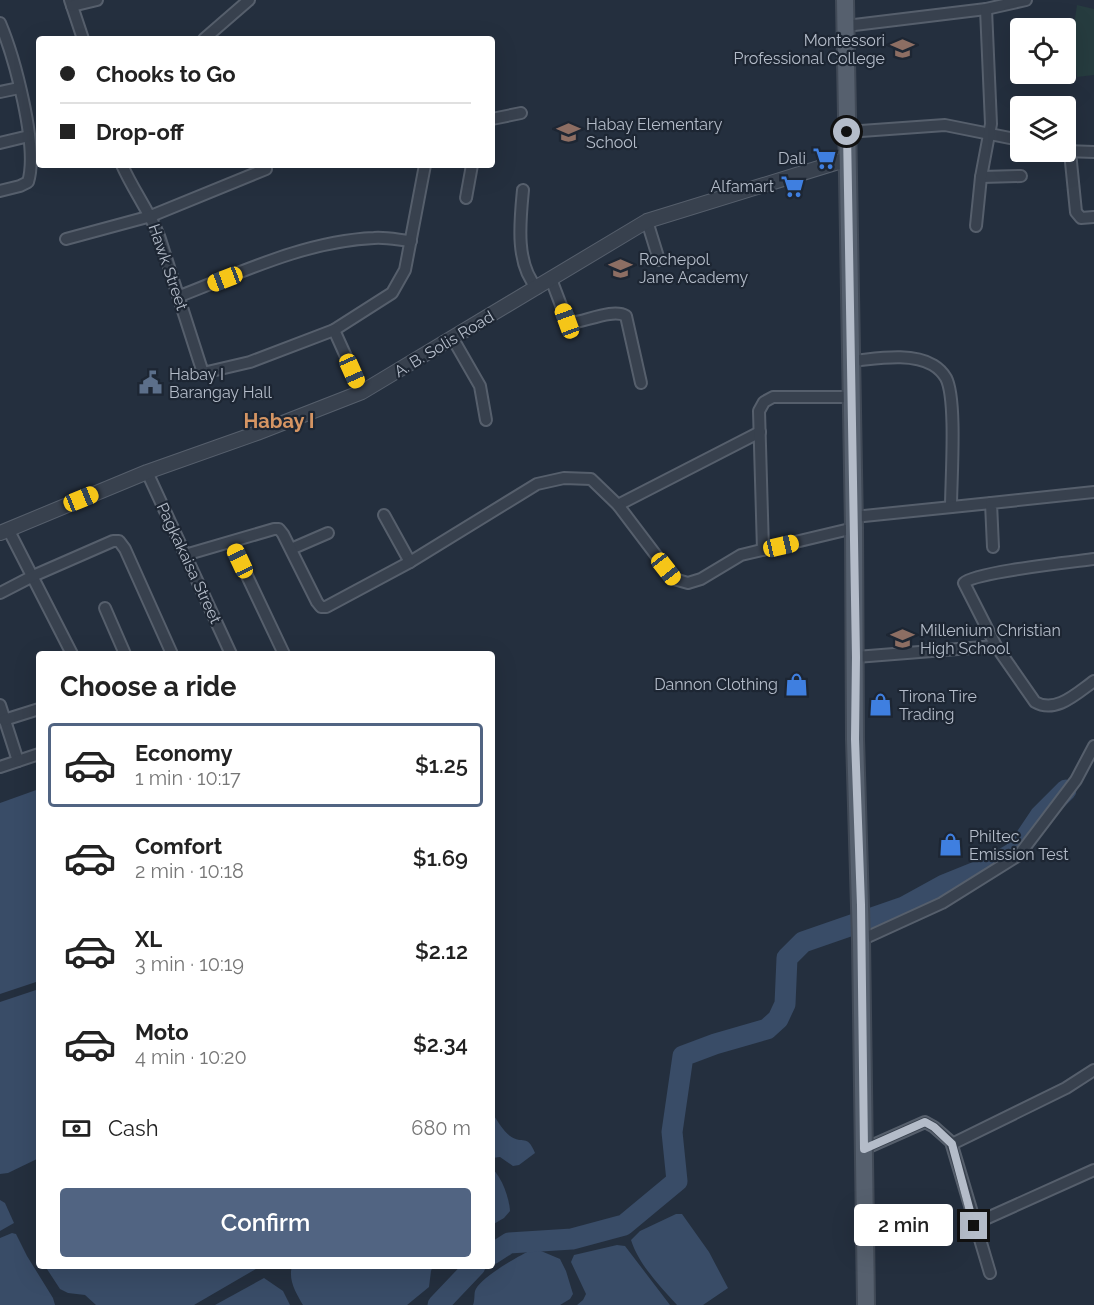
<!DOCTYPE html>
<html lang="en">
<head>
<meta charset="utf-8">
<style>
	:root { --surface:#fff; --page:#f6f6f6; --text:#222; --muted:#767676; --line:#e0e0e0; --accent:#516482 }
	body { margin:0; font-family:Raleway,sans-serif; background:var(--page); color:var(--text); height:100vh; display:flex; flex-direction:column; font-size:22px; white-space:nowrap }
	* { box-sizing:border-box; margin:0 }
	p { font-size:20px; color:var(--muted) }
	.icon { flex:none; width:33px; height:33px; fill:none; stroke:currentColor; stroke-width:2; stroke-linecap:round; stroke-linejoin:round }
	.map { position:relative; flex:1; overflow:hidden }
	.sheet { position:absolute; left:36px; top:651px; width:459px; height:618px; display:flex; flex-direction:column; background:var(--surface); border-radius:6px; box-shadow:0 6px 24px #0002 }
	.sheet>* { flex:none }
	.banner { position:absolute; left:36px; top:36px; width:459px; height:132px; border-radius:6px; box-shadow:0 6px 24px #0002; display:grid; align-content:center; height:132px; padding:0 24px; background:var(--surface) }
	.fabs { position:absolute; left:1010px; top:18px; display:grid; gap:12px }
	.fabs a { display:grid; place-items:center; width:66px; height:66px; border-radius:6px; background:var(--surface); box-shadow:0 6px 24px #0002; font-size:30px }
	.end { position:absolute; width:27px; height:27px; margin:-14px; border:8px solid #b4bcc9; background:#111; box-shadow:0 0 0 3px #111 }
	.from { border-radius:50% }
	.bubble { position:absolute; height:42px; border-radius:6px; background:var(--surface); box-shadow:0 6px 24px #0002; font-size:20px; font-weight:600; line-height:42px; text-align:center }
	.car { position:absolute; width:18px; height:36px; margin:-18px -9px; border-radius:8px; box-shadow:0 0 4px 2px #0007; background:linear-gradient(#f5c518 24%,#345 0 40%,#f5c518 0 76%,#345 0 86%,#f5c518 0) }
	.banner b { display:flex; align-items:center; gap:21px; height:57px; font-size:22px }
	.banner b+b { border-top:2px solid var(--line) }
	.banner i { width:15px; height:15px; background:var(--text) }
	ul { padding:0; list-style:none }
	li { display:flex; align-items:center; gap:18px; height:84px; margin:0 12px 9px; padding:0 12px; border:3px solid transparent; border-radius:6px }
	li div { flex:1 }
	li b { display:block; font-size:22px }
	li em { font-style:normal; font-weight:600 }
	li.active { border-color:var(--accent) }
	li>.icon { width:54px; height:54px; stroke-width:1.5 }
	h2 { padding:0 24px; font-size:27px; line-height:72px }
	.pay { display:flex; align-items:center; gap:15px; height:66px; padding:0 24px; font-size:22px }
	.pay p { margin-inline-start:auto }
	.action { display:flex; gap:12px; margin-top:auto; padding:12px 24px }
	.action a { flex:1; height:69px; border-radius:6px; background:var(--accent); color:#fff; font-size:24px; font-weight:600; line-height:69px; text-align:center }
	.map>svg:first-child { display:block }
	.green { fill:#263c3f }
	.water { fill:#394c67 }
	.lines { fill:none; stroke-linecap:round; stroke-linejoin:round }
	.river { stroke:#394c67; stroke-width:21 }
	.minor-casing { stroke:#565f6c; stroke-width:14 }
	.tertiary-casing { stroke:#565f6c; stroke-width:16 }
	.primary-casing { stroke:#414a57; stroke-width:20 }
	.minor { stroke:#38414e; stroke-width:10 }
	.tertiary { stroke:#38414e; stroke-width:14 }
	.primary { stroke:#56606e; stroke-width:16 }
	.route { stroke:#b4bcc9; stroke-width:8 }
	.labels { text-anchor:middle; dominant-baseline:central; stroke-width:4.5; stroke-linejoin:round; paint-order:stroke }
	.poi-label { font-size:16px; fill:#b4bcc9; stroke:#1d2633; text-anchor:start }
	.street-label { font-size:16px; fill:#b4bcc9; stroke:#1d2633 }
	.quarter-label { font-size:20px; font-weight:bold; fill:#d59563; stroke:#1d2633 }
</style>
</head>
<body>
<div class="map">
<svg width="1094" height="1305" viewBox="0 0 1094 1305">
	<rect width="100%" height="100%" fill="#242f3e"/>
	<polygon class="green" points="1077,5 1094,9 1094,75 1077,77 1073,32"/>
	<g class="water">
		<polygon points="39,789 39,981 0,994 0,803"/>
		<polygon points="39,989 39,1158 8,1173 0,1174 0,1002"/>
		<path d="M492,1113c5,7 11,18 18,23 13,9 17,-3 25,17l-16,12 -6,1 -13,-9 -8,1z"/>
		<path d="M492,1168c10,10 17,29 18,43l-6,7 -12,7z"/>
		<polygon points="0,1200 5,1203 14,1223 0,1231"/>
		<path d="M676,1214h6l27,38 19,36 -25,17h-26c-17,-19 -38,-40 -46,-65l9,-9z"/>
		<polygon points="12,1233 16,1234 27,1256 53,1298 55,1305 0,1305 0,1238"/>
		<polygon points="617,1245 625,1246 670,1305 577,1305 583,1300 586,1294 571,1262 574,1255"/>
		<path d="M531,1250l10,1 19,8 6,12 7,23 -3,5 -10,6h-87c2,-5 1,-10 2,-14 4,-13 44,-35 56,-41z"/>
		<polygon points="45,1266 261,1266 194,1305 96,1305 85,1295 68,1293 60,1289"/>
		<path d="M292,1266h141l-2,5 -2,16 -22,18h-104c-7,-12 -15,-25 -11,-39z"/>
		<polygon points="264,1278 283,1291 290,1305 215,1305"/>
	</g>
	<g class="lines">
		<g class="river">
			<polyline points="492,1254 509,1243 572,1239 624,1225 677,1181 672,1132 683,1056 715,1044 767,1029 778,1019 785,1004 787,958 803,942 904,907 944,885 991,866 1013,853 1022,843 1040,816 1066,790"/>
			<polyline points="438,1305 475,1266"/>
		</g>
		<defs>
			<g id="minor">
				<polyline points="70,0 83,39"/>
				<polyline points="72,6 97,0"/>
				<path d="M0,23c14,33 39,124 28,159l-8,4 -20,5"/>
				<polyline points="846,26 986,9 1026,0"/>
				<polyline points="204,39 249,0"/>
				<polyline points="0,92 19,88"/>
				<polyline points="492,119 521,113"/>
				<polyline points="847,132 945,125 1020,140"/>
				<polyline points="0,143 29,136"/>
				<polyline points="1065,151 1094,152"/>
				<polyline points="1070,152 1076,212 1081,218 1094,217"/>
				<path d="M122,165c11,25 27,46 37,71l44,137 47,-11 84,-32 58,-37 13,-23 20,-105"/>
				<polyline points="981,177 1021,176"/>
				<path d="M523,190c-3,31 -8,74 14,98"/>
				<polyline points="466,198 472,165"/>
				<polyline points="647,221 659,260"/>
				<polyline points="976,226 981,177 991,124 986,9"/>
				<polyline points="66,239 151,216 266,169"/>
				<path d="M551,279l16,42 3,2c15,-1 43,-15 56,-7l15,67"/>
				<path d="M180,296c62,-24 126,-55 194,-58 12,-1 25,2 37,3"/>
				<polyline points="334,330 362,392"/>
				<polyline points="453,339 480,386 486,420"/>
				<path d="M851,361c25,-2 59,-9 82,4 5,3 10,8 13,13 11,21 5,102 5,129"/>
				<polyline points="147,472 231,654"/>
				<polyline points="618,505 760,432"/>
				<polyline points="384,515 410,562"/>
				<polyline points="854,517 991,503"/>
				<polyline points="8,529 72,654"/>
				<polyline points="231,542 284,654"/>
				<polyline points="993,547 991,503 1094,492"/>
				<polyline points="291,549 328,533"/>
				<polyline points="763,550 759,411 764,402 773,397 852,397"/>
				<polyline points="185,555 274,529 279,529 283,534 317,602 321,607 326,607 410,562 537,484 564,478 591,479 618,505 674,579 688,583 701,579 741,555 854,528"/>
				<path d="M1094,559c-22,3 -119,13 -130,24l32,63 39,56c21,12 42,-9 59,-21"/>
				<polyline points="0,593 33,576 113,541 119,541 125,549 172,654"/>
				<polyline points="105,608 125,654"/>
				<polyline points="856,657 996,646"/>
				<polyline points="0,705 18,761"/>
				<polyline points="4,720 39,709"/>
				<polyline points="0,767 39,754"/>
				<polyline points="861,940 942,903 1019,855 1076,780 1094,746"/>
				<polyline points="952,1144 1066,1088 1094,1070"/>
				<polyline points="864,1149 925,1122 934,1127 951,1142 990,1273"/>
				<polyline points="974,1224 1094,1170"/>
			</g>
			<polyline id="tertiary" points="0,533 147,472 257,433 362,392 647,221 848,159"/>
			<polyline id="primary" points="845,0 854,528 855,739 861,940 866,1305"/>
		</defs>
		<use href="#minor" class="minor-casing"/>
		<use href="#tertiary" class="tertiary-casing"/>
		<use href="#primary" class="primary-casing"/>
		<use href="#minor" class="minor"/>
		<use href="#tertiary" class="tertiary"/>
		<use href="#primary" class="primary"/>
	</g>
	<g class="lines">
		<polyline class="route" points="847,132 856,657 855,739 861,905 864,1149 925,1122 934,1127 952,1144 974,1226"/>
	</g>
	<defs>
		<symbol id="university-bare" viewBox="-9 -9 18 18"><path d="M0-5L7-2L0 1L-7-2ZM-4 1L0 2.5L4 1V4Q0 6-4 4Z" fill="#8d6e63" stroke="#1d2633" stroke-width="2.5" paint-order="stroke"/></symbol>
		<symbol id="school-bare" viewBox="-9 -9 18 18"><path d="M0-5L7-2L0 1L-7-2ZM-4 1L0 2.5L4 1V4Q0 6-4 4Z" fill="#8d6e63" stroke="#1d2633" stroke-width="2.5" paint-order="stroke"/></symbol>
		<symbol id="supermarket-bare" viewBox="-9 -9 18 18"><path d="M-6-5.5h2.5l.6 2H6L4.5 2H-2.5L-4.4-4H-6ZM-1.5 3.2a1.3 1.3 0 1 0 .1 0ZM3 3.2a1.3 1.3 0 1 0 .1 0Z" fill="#3f7fe0" stroke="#1d2633" stroke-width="2.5" paint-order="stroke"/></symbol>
		<symbol id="civic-bare" viewBox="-9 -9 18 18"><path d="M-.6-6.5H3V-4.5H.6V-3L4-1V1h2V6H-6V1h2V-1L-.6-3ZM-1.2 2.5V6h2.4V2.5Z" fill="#5c6f8a" stroke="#1d2633" stroke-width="2.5" paint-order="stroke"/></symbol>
		<symbol id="shop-bare" viewBox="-9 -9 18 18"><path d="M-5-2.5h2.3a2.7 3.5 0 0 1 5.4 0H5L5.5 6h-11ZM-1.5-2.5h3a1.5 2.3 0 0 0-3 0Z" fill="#3f7fe0" stroke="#1d2633" stroke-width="2.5" paint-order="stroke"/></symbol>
	</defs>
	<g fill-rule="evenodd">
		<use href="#university-bare" x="886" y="32" width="33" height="33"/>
		<use href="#school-bare" x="552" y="116" width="33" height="33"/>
		<use href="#supermarket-bare" x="808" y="142" width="33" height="33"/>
		<use href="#supermarket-bare" x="776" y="170" width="33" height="33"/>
		<use href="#school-bare" x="604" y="252" width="33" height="33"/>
		<use href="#civic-bare" x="134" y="366" width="33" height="33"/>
		<use href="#school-bare" x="886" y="622" width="33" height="33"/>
		<use href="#shop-bare" x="780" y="668" width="33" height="33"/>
		<use href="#shop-bare" x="864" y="688" width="33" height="33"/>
		<use href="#shop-bare" x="934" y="828" width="33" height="33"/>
	</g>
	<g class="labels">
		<g class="poi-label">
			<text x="885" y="40" text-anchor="end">Montessori<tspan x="885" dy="18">Professional College</tspan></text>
			<text x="586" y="124">Habay Elementary<tspan x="586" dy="18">School</tspan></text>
			<text x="806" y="158" text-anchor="end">Dali</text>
			<text x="774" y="186" text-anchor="end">Alfamart</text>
			<text x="639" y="259">Rochepol<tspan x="639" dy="18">Jane Academy</tspan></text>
			<text x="169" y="374">Habay I<tspan x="169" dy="18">Barangay Hall</tspan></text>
			<text x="920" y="630">Millenium Christian<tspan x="920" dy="18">High School</tspan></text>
			<text x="778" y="684" text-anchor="end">Dannon Clothing</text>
			<text x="899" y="696">Tirona Tire<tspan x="899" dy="18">Trading</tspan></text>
			<text x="969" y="836">Philtec<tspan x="969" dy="18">Emission Test</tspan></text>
		</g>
		<g class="street-label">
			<text transform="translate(168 267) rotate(71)">Hawk Street</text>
			<text transform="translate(444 344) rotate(-31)">A. B. Solis Road</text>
			<text transform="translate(189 563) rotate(65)">Pagkakaisa Street</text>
		</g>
		<g class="quarter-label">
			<text x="279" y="421">Habay I</text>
		</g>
	</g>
</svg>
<div class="fabs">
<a><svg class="icon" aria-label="locate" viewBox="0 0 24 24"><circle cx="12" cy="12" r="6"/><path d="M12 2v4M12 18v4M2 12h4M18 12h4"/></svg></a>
<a><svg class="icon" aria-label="layers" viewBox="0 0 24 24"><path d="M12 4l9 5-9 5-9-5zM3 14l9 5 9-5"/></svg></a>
</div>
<i class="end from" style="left:847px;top:132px"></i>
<i class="end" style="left:974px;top:1226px"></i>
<div class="bubble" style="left:854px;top:1204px;width:99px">2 min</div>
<i class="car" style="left:225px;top:279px;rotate:249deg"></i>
<i class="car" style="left:567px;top:321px;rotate:340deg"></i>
<i class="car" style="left:352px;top:371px;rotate:156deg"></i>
<i class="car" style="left:81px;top:499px;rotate:68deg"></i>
<i class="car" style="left:781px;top:546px;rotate:77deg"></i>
<i class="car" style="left:240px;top:561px;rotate:335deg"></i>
<i class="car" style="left:666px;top:569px;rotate:142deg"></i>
<div class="banner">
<b><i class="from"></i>Chooks to Go</b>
<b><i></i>Drop-off</b>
</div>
<section class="sheet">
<h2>Choose a ride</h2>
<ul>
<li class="active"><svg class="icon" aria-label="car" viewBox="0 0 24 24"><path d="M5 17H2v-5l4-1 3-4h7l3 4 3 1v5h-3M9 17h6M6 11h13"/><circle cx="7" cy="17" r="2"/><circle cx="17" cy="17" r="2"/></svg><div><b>Economy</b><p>1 min · 10:17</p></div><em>$1.25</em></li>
<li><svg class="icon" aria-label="car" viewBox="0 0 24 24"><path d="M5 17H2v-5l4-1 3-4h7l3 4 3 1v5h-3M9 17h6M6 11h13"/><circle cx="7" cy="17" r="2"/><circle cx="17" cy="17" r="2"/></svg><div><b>Comfort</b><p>2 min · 10:18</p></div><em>$1.69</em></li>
<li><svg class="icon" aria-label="car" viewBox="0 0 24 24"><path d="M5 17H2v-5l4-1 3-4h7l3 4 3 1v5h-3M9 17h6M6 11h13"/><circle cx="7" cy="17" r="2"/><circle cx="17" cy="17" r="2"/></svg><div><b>XL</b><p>3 min · 10:19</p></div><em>$2.12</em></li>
<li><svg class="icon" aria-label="car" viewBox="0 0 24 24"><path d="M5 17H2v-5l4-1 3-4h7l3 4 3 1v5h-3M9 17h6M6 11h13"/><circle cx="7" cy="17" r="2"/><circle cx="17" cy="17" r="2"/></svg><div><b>Moto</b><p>4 min · 10:20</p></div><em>$2.34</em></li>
</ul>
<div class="pay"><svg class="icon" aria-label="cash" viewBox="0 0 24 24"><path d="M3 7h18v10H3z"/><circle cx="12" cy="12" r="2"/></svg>Cash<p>680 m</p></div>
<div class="action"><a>Confirm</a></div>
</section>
</div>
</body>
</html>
